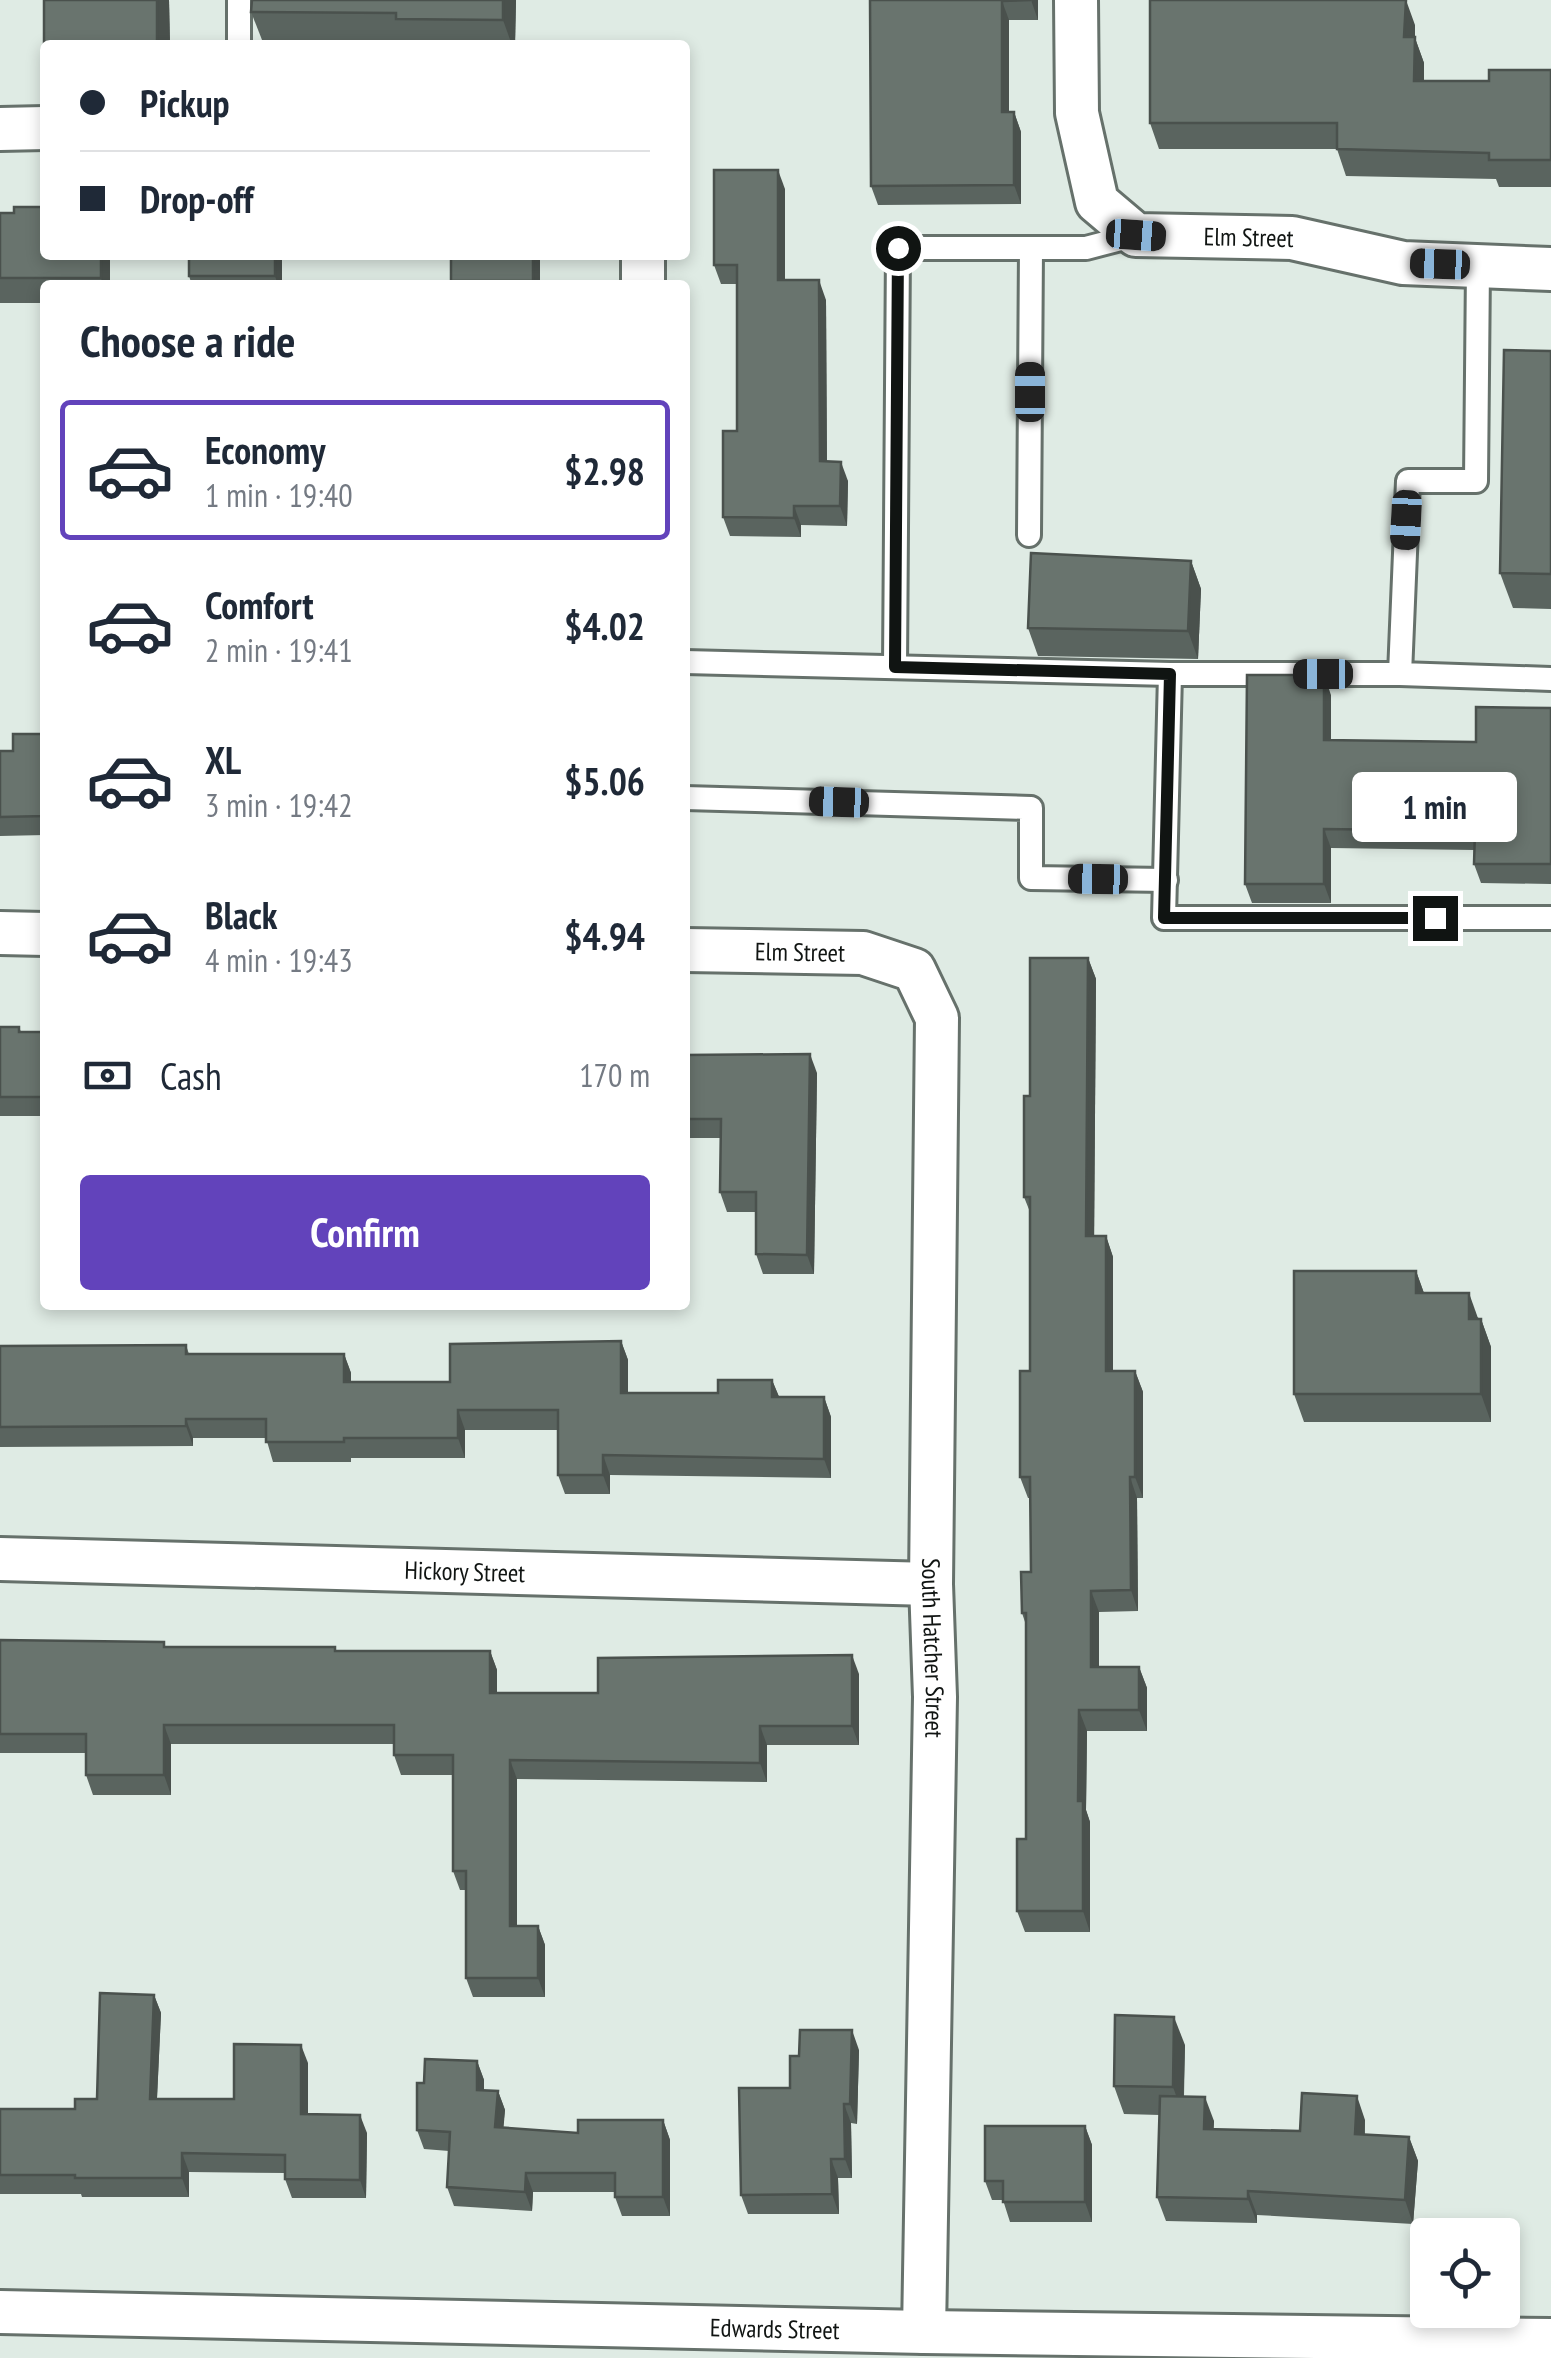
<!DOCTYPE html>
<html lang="en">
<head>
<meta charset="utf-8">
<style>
	:root { --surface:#fff; --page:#f2f2f3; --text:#1f2937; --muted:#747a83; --line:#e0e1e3; --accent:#6243bb }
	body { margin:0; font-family:"PT Sans Narrow",sans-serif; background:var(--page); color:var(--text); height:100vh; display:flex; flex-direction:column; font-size:38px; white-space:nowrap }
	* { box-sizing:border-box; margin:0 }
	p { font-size:32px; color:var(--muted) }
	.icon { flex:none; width:55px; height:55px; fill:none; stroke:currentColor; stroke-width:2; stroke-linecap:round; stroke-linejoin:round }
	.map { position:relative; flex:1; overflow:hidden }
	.details { position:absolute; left:40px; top:280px; width:650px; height:1030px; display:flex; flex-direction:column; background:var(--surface); border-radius:10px; box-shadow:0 5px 15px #0003 }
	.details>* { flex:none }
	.guide { position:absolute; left:40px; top:40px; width:650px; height:220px; border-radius:10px; box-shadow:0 5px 15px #0003; display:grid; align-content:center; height:220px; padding:0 40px; background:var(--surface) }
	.controls { position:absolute; left:1410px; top:2218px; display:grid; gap:20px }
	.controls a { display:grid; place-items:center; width:110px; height:110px; border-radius:10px; background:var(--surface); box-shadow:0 5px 15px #0003; font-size:50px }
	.end { position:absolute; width:45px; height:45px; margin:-22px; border:12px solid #101412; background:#fff; box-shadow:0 0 0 5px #fff }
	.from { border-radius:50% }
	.bubble { position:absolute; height:70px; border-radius:10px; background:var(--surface); box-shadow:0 5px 15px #0003; font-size:32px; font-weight:600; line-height:70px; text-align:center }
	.car { position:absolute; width:30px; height:60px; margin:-30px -15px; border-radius:12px; box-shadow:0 0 8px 2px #0007; background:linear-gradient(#222 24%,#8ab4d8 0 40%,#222 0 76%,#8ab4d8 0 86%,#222 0) }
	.guide b { display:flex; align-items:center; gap:35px; height:95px; font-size:38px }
	.guide b+b { border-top:2px solid var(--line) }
	.guide i { width:25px; height:25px; background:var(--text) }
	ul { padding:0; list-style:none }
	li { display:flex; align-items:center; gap:30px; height:140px; margin:0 20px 15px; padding:0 20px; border:5px solid transparent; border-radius:10px }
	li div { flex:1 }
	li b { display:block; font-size:38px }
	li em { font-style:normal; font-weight:600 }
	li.on { border-color:var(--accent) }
	li>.icon { width:90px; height:90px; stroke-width:1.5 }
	h2 { padding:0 40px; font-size:45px; line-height:120px }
	.pay { display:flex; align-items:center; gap:25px; height:110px; padding:0 40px; font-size:38px }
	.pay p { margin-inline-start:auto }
	.primary-button { display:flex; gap:20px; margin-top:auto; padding:20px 40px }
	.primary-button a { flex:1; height:115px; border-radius:10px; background:var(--accent); color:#fff; font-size:40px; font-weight:600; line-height:115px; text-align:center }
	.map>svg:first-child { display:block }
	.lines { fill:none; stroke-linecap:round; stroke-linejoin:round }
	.service-casing { stroke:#66716b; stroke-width:28 }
	.minor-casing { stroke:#66716b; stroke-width:48 }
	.service { stroke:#fff; stroke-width:22 }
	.minor { stroke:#fff; stroke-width:42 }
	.wall { fill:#5a645f }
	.shaded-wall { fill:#4a514d }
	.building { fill:#69746e; stroke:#4a514d; stroke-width:2.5 }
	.route { stroke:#101412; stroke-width:12 }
	.labels { text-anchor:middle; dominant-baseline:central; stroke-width:8; stroke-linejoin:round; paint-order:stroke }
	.street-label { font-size:25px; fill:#101412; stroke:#dfebe4 }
</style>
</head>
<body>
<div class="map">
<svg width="1551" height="2358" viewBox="0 0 1551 2358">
	<rect width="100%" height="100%" fill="#dfebe4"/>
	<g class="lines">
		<defs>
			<g id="service">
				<polyline points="239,0 239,45"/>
				<polyline points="1478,266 1476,481 1408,481 1400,674 1551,679"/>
				<polyline points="1029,535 1031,248"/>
				<polyline points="685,662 1170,674"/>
				<polyline points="895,667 898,248 1086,248 1136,235"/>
				<polyline points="1400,674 1170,674 1164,918 1551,918"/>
				<polyline points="685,798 1031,808 1031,878 1166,880"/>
			</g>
			<g id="minor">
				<path id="s1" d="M1076,0l1,113 20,89 39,33 156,3 111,25 148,6"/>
				<polyline points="0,129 45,128"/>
				<polyline points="643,285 643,255"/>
				<polyline points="0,933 45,934"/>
				<path id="s2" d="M685,950l178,3 51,17 23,48 -6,566 4,113 -11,635"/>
				<path id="s3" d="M0,1559l931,25"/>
				<path id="s4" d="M0,2312l924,20 627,8"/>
			</g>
		</defs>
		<use href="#service" class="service-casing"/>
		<use href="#minor" class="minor-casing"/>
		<use href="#service" class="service"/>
		<use href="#minor" class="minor"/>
	</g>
	<g class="wall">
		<polygon points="44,0 169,0 170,45 45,46"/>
		<polygon points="252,0 516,0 515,45 264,45 251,12"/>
		<polygon points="870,0 1038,0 1038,20 1009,20 1009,112 1014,112 1021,132 1021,204 878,205 871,186"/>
		<polygon points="1415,25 1415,38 1424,63 1424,81 1489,81 1551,70 1551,187 1499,187 1496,179 1346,176 1337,149 1159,149 1150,123"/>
		<polygon points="785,189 785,280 826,300 827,462 848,481 847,526 801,525 801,537 730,536 723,517 737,431 737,284 721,284 714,265"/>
		<polygon points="0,213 110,255 110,285 45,285 45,303 0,303"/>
		<polygon points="282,255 282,285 192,285 189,276"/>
		<polygon points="540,255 540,285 452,285 451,281"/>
		<polygon points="1551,351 1551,609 1513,608 1500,573"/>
		<polygon points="1191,561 1201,589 1198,659 1038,656 1028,628"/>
		<polygon points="1331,695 1331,741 1476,742 1551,708 1551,884 1481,883 1474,864 1474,850 1331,848 1331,903 1252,903 1245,884"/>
		<polygon points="45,734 45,835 0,836 0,751 13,751"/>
		<polygon points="1088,958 1096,979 1094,1236 1106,1236 1113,1257 1113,1371 1135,1371 1143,1392 1143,1498 1137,1498 1138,1611 1099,1612 1099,1667 1139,1667 1147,1688 1147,1731 1087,1731 1086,1810 1090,1822 1090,1932 1025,1932 1017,1911 1026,1839 1026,1625 1022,1613 1031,1572 1030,1498 1028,1498 1020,1477 1030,1371 1030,1212 1024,1197"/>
		<polygon points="0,1027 19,1027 21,1032 45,1032 45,1116 0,1116"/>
		<polygon points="685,1055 817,1073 814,1274 763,1274 756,1254 756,1212 727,1212 720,1192 720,1138 685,1138"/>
		<polygon points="1416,1271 1424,1293 1481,1319 1491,1347 1491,1422 1304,1422 1294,1394"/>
		<polygon points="621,1341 628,1360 628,1393 718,1393 772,1380 779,1397 824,1397 831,1417 831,1478 610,1475 610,1494 565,1494 558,1475 558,1430 465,1430 465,1458 351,1458 351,1462 273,1462 266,1438 193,1438 193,1446 0,1447 0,1346 186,1345 189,1354 344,1354 351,1373 351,1382 450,1382"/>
		<polygon points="0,1640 165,1647 335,1647 336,1651 490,1651 497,1670 497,1693 598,1693 859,1674 859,1745 767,1745 767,1782 517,1779 517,1926 538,1926 545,1945 545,1997 473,1997 466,1978 466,1890 460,1890 453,1871 453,1775 401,1775 394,1755 394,1744 171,1744 171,1795 93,1795 86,1775 86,1753 0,1753"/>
		<polygon points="154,1995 161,2013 157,2099 234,2099 308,2063 308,2114 367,2133 366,2198 292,2198 285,2179 285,2173 189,2172 189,2197 82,2197 81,2194 0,2194 0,2109 75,2109 97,2099"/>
		<polygon points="1185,2045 1184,2096 1214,2121 1213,2129 1300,2131 1365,2120 1365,2135 1409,2137 1418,2161 1413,2224 1257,2215 1257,2223 1166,2221 1157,2197 1160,2115 1124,2114 1114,2086"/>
		<polygon points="859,2050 857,2124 851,2123 852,2178 838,2178 839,2214 748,2214 741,2195 790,2088 799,2056"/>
		<polygon points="477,2061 484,2080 484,2090 498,2091 505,2110 503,2127 578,2133 663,2120 670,2140 670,2216 622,2216 615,2197 615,2192 533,2192 532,2211 454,2206 447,2187 449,2151 424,2149 417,2130 424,2083"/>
		<polygon points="1085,2126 1092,2145 1092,2222 1010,2222 1003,2200 992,2200 985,2181"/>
	</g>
	<g class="shaded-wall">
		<polygon points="157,0 169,0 170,45 158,45 157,41"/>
		<polygon points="503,0 516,0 515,45 512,45 503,20"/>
		<polygon points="1031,0 1038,0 1038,20"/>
		<polygon points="1406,0 1415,25 1415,38 1424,63 1424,108 1414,81 1404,37"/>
		<polygon points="1002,1 1009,20 1009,132 1002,112"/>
		<polygon points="1014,112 1021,132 1021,204 1014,185"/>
		<polygon points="778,170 785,189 785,299 778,280"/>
		<polygon points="101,255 110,255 110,285 103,285 101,278"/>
		<polygon points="275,255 282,255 282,285 278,285 275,276"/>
		<polygon points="533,255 540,255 540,285 535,285 533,281"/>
		<polygon points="819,280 826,300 827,481 820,461"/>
		<polygon points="841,462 848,481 847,526 840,506"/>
		<polygon points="794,506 801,525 801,537 794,518"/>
		<polygon points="1191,561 1201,589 1198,659 1188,631"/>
		<polygon points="1324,675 1331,695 1331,760 1324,740"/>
		<polygon points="1324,829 1331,848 1331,903 1324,884"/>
		<polygon points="1088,958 1096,979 1094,1257 1086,1236"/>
		<polygon points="810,1054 817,1073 814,1274 807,1255"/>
		<polygon points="1106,1236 1113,1257 1113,1392 1106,1371"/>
		<polygon points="1416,1271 1426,1299 1416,1293"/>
		<polygon points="1469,1293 1479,1321 1469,1319"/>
		<polygon points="1481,1319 1491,1347 1491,1422 1481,1394"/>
		<polygon points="621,1341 628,1360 628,1412 621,1393"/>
		<polygon points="344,1354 351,1373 351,1401 344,1382"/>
		<polygon points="1135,1371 1143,1392 1143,1498 1135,1477"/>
		<polygon points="772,1380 780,1399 772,1397"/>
		<polygon points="824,1397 831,1417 831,1478 824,1459"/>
		<polygon points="458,1410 465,1430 465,1458 458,1438"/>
		<polygon points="186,1419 193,1438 193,1446 186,1426"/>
		<polygon points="603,1455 610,1475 610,1494 603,1475"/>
		<polygon points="1130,1477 1137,1498 1138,1611 1131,1590"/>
		<polygon points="1091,1591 1099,1612 1099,1688 1091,1667"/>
		<polygon points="490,1651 497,1670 497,1713 490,1693"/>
		<polygon points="852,1655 859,1674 859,1745 852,1726"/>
		<polygon points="1139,1667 1147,1688 1147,1731 1139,1710"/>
		<polygon points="1079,1710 1087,1731 1086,1810 1090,1822 1090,1932 1083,1911 1078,1801"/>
		<polygon points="164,1725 171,1744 171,1795 164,1775"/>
		<polygon points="760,1726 767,1745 767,1782 760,1763"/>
		<polygon points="510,1760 517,1779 517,1945 510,1926"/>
		<polygon points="538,1926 545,1945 545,1997 538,1978"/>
		<polygon points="154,1995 161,2013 156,2118 150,2099"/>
		<polygon points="1174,2017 1185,2045 1183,2115 1173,2087"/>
		<polygon points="852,2030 859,2050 857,2124 850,2104"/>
		<polygon points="301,2045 308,2063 308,2132 301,2114"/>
		<polygon points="477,2061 484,2080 484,2109 477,2090"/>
		<polygon points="498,2091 505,2110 502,2146 495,2127"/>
		<polygon points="1357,2096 1365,2120 1363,2158 1355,2134"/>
		<polygon points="1205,2097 1214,2121 1213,2153 1204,2129"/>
		<polygon points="844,2104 851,2123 852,2178 845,2159"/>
		<polygon points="360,2115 367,2133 366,2198 360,2180"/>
		<polygon points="663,2120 670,2140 670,2216 663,2197"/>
		<polygon points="1085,2126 1092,2145 1092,2222 1085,2202"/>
		<polygon points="1409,2137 1418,2161 1413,2224 1405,2200"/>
		<polygon points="182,2153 189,2172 189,2197 182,2178"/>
		<polygon points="831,2159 838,2178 839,2214 832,2194"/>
		<polygon points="526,2173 533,2192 532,2211 525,2192"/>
		<polygon points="1248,2191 1257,2215 1257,2223 1248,2199"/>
	</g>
	<g class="building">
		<polygon points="44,0 157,0 157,41 44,43"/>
		<polygon points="252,0 503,0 503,20 396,19 396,13 251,12"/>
		<polygon points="870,0 1031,0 1002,1 1002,112 1014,112 1014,185 871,186"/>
		<polygon points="1150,0 1406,0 1404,37 1415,37 1414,81 1489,81 1489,70 1551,70 1551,160 1489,160 1489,153 1337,149 1337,123 1150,123"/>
		<polygon points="714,170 778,170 778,280 819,280 820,461 841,462 840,506 794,506 794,518 723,517 723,431 737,431 737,265 714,265"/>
		<polygon points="14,207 45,207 45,255 101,255 101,278 0,278 0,213 14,213"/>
		<rect x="189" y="255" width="86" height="21"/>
		<rect x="451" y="255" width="82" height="26"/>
		<polygon points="1504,350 1551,351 1551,574 1500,573"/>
		<polygon points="1031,553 1191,561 1188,631 1028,628"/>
		<polygon points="1247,675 1324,675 1324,740 1476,742 1476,707 1551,708 1551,864 1474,864 1475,831 1324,829 1324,884 1245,884"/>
		<polygon points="13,734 45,734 45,816 0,817 0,751 13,751"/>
		<polygon points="1030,958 1088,958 1086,1236 1106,1236 1106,1371 1135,1371 1135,1477 1130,1477 1131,1590 1091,1591 1091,1667 1139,1667 1139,1710 1079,1710 1078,1801 1083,1801 1083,1911 1017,1911 1017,1839 1026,1839 1026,1613 1022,1613 1021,1572 1031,1572 1030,1477 1020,1477 1020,1371 1030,1371 1030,1197 1024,1197 1024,1096 1030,1096"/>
		<polygon points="0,1027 19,1027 19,1032 45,1032 45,1097 0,1097"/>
		<polygon points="810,1054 807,1255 756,1254 756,1192 720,1192 721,1119 685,1119 685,1055"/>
		<polygon points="1294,1271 1416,1271 1416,1293 1469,1293 1469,1319 1481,1319 1481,1394 1294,1394"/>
		<polygon points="621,1341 621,1393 718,1393 718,1380 772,1380 772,1397 824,1397 824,1459 603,1455 603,1475 558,1475 558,1410 458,1410 458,1438 344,1438 344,1442 266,1442 266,1419 186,1419 186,1426 0,1427 0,1346 186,1345 186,1354 344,1354 344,1382 450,1382 450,1344"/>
		<polygon points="0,1640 164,1642 164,1647 335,1647 335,1651 490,1651 490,1693 598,1693 598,1658 852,1655 852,1726 760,1726 760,1763 510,1760 510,1926 538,1926 538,1978 466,1978 466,1871 453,1871 453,1755 394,1755 394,1725 164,1725 164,1775 86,1775 86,1734 0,1734"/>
		<polygon points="100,1993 154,1995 150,2099 234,2099 234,2044 301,2045 301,2114 360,2115 360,2180 285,2179 285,2155 182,2153 182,2178 75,2178 75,2175 0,2175 0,2109 75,2109 75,2099 97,2099"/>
		<polygon points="1115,2015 1174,2017 1173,2087 1114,2086"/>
		<polygon points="800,2030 852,2030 850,2104 844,2104 845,2159 831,2159 832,2194 741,2195 739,2088 790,2088 790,2056 799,2056"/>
		<polygon points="425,2059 477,2061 477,2090 498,2091 495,2127 578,2133 578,2120 663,2120 663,2197 615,2197 615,2173 526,2173 525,2192 447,2187 450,2132 417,2130 417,2083 424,2083"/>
		<polygon points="1302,2093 1357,2096 1355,2134 1409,2137 1405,2200 1248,2191 1248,2199 1157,2197 1160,2096 1205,2097 1204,2129 1300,2131"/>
		<polygon points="985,2126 1085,2126 1085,2202 1003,2202 1003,2181 985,2181"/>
	</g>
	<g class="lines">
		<polyline class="route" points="898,248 895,667 1170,674 1164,918 1435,918"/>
	</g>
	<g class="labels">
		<g class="street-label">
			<text stroke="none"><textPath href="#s1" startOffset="368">Elm Street</textPath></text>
			<text stroke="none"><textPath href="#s2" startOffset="115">Elm Street</textPath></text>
			<text stroke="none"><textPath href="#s3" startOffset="465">Hickory Street</textPath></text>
			<text stroke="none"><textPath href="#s2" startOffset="915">South Hatcher Street</textPath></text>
			<text stroke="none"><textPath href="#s4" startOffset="775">Edwards Street</textPath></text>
		</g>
	</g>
</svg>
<div class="controls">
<a><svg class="icon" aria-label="locate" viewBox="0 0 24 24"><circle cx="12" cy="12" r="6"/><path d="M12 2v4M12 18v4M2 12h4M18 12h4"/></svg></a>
</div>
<i class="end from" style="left:898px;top:248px"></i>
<i class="end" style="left:1435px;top:918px"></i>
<div class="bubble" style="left:1352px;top:772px;width:165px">1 min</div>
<i class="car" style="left:1136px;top:235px;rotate:94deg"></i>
<i class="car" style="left:1440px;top:264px;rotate:272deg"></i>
<i class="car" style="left:1030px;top:392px;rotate:0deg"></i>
<i class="car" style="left:1406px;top:520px;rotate:183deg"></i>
<i class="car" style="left:1323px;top:674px;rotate:270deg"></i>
<i class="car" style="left:839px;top:802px;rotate:272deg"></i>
<i class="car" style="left:1098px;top:879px;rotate:271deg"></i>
<div class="guide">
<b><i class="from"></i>Pickup</b>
<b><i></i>Drop-off</b>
</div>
<section class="details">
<h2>Choose a ride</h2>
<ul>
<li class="on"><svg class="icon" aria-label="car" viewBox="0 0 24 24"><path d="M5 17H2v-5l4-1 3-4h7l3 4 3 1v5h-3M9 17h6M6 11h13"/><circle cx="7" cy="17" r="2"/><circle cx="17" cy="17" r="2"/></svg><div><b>Economy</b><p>1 min · 19:40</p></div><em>$2.98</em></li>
<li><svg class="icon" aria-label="car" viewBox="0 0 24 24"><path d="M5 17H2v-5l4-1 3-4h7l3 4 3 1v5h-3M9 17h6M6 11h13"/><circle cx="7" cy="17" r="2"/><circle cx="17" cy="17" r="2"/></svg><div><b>Comfort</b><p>2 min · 19:41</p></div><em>$4.02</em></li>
<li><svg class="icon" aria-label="car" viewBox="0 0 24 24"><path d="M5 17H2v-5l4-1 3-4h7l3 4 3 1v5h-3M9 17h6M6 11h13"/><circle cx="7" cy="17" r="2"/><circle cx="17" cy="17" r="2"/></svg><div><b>XL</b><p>3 min · 19:42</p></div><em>$5.06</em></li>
<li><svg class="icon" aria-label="car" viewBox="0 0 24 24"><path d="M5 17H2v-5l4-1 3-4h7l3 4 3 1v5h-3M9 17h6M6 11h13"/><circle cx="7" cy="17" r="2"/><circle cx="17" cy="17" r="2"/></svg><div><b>Black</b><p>4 min · 19:43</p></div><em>$4.94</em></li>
</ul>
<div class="pay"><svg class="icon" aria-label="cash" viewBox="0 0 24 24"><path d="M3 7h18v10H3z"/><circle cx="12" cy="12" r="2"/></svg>Cash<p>170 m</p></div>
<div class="primary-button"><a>Confirm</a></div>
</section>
</div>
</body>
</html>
